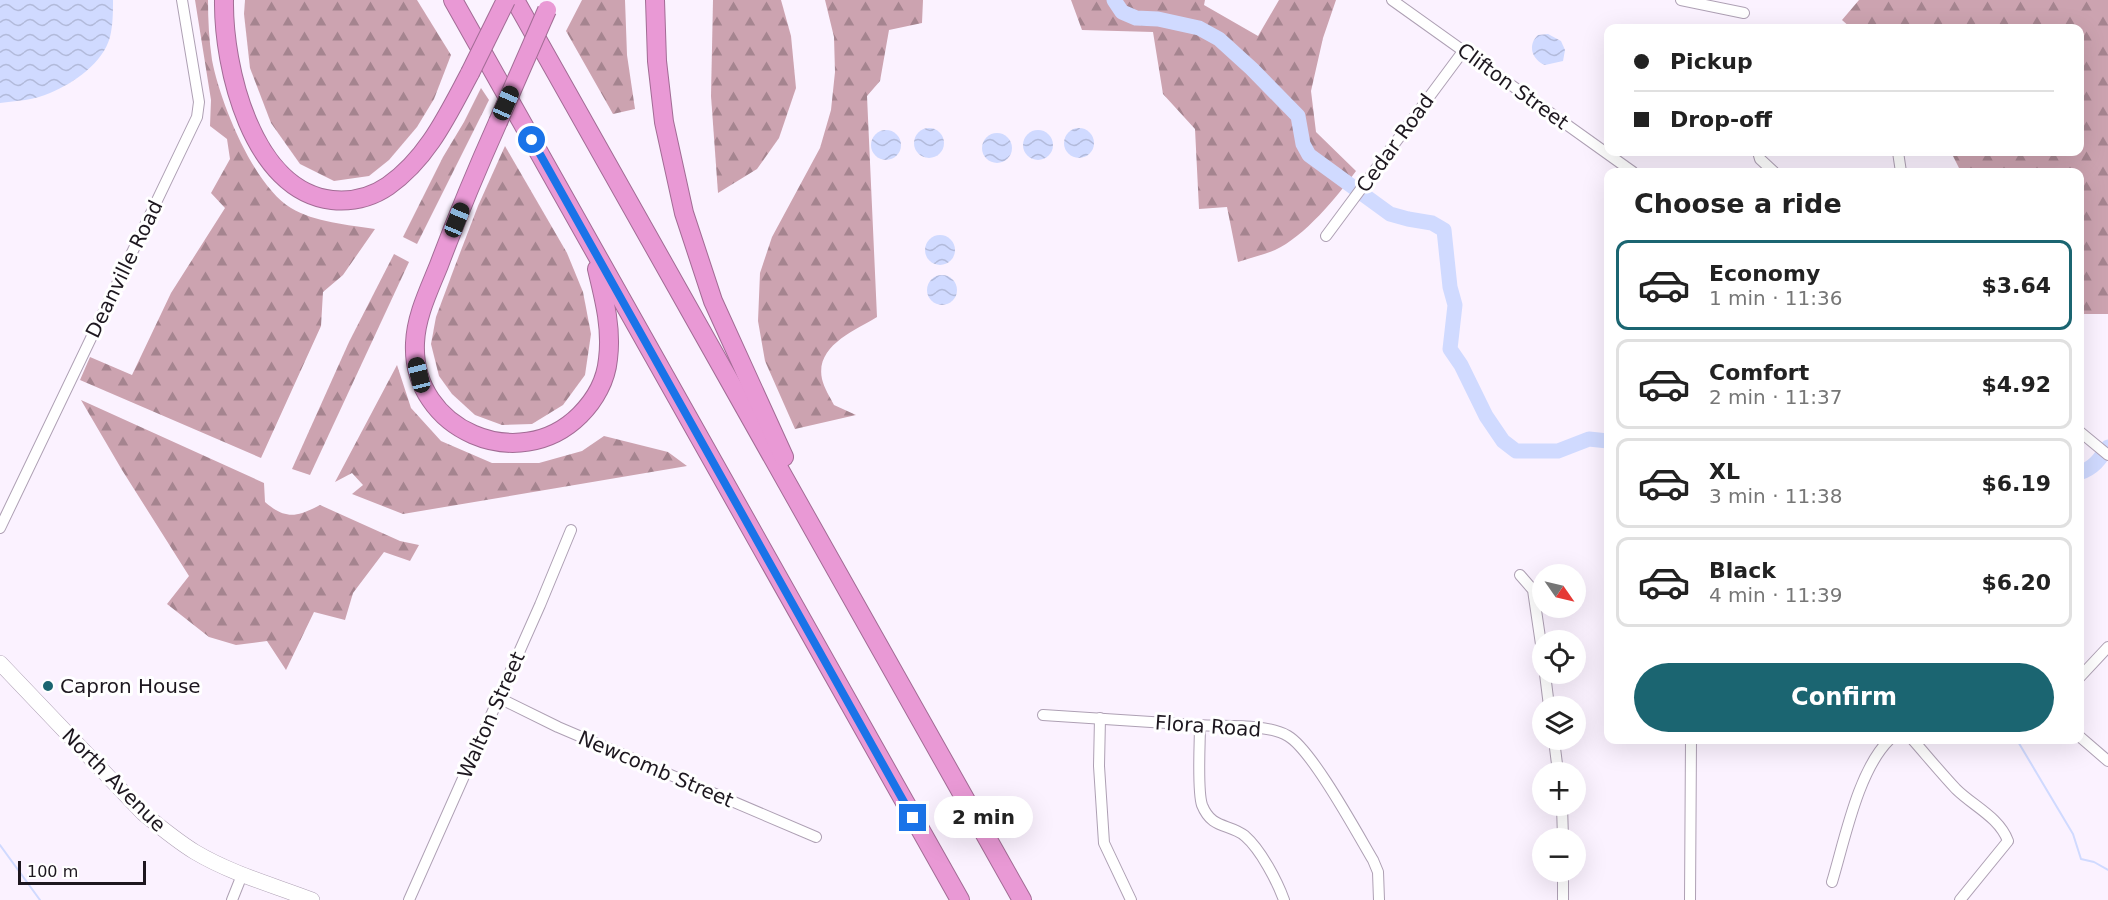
<!DOCTYPE html>
<html lang="en">
<head>
<meta charset="utf-8">
<style>
	:root { --surface:#fff; --page:#f6f6f6; --text:#222; --muted:#767676; --line:#e0e0e0; --accent:#1b6571 }
	body { margin:0; font-family:"DejaVu Sans",sans-serif; background:var(--page); color:var(--text); height:100vh; display:flex; flex-direction:column; font-size:22px; white-space:nowrap }
	* { box-sizing:border-box; margin:0 }
	p { font-size:20px; color:var(--muted) }
	.icon { flex:none; width:33px; height:33px; fill:none; stroke:currentColor; stroke-width:2; stroke-linecap:round; stroke-linejoin:round }
	.map { position:relative; flex:1; overflow:hidden }
	.panel { position:absolute; left:1604px; top:168px; width:480px; height:576px; display:flex; flex-direction:column; background:var(--surface); border-radius:12px; box-shadow:0 6px 24px #0002 }
	.panel>* { flex:none }
	.hud { position:absolute; left:1604px; top:24px; width:480px; height:132px; border-radius:12px; box-shadow:0 6px 24px #0002; display:grid; align-content:center; height:132px; padding:0 30px; background:var(--surface) }
	.needle { width:39px; rotate:124deg }
	.tools { position:absolute; left:1532px; top:564px; display:grid; gap:12px }
	.tools a { display:grid; place-items:center; width:54px; height:54px; border-radius:50%; background:var(--surface); box-shadow:0 6px 24px #0002; font-size:30px }
	.scale { position:absolute; left:18px; bottom:15px; width:128px; box-sizing:border-box; padding-left:6px; border:3px solid #1d171f; border-top:0; font-size:16px; line-height:21px; white-space:nowrap; color:#1d171f; -webkit-text-stroke:4px #fff; paint-order:stroke }
	.end { position:absolute; width:27px; height:27px; margin:-14px; border:8px solid #1a73e8; background:#fff; box-shadow:0 0 0 3px #fff }
	.from { border-radius:50% }
	.bubble { position:absolute; height:42px; border-radius:21px; background:var(--surface); box-shadow:0 6px 24px #0002; font-size:20px; font-weight:700; line-height:42px; text-align:center }
	.car { position:absolute; width:18px; height:36px; margin:-18px -9px; border-radius:8px; box-shadow:0 0 4px 2px #0007; background:linear-gradient(#222 24%,#8ab4d8 0 40%,#222 0 76%,#8ab4d8 0 86%,#222 0) }
	.hud b { display:flex; align-items:center; gap:21px; height:57px; font-size:22px }
	.hud b+b { border-top:2px solid var(--line) }
	.hud i { width:15px; height:15px; background:var(--text) }
	ul { padding:0; list-style:none }
	li { display:flex; align-items:center; gap:18px; height:90px; margin:0 12px 9px; padding:0 18px; border:3px solid var(--line); border-radius:12px }
	li div { flex:1 }
	li b { display:block; font-size:22px }
	li em { font-style:normal; font-weight:700 }
	li.selected { border-color:var(--accent) }
	li>.icon { width:54px; height:54px; stroke-width:1.5 }
	h2 { padding:0 30px; font-size:27px; line-height:72px }
	.cta { display:flex; gap:12px; margin-top:auto; padding:12px 30px }
	.cta a { flex:1; height:69px; border-radius:36px; background:var(--accent); color:#fff; font-size:24px; font-weight:700; line-height:69px; text-align:center }
	.map>svg:first-child { display:block }
	.forest { fill:url(#forest-firs) }
	.water { fill:url(#water-waves) }
	.lines { fill:none; stroke-linecap:round; stroke-linejoin:round }
	.stream { stroke:#d0daff; stroke-width:2 }
	.river { stroke:#d0daff; stroke-width:15 }
	.minor-casing { stroke:#aea0b4; stroke-width:12 }
	.secondary-casing { stroke:#aea0b4; stroke-width:16 }
	.motorway-casing { stroke:#a26c95; stroke-width:20 }
	.minor { stroke:#fff; stroke-width:10 }
	.secondary { stroke:#fff; stroke-width:15 }
	.motorway { stroke:#e999d5; stroke-width:18 }
	.motorway-bridge-casing { stroke:#a26c95; stroke-width:20; stroke-linecap:butt }
	.motorway-bridge { stroke:#e999d5; stroke-width:18 }
	.route { stroke:#1a73e8; stroke-width:8 }
	.poi-dot { fill:#1b6571; stroke:#fff; stroke-width:2 }
	.labels { text-anchor:middle; dominant-baseline:central; stroke-width:6; stroke-linejoin:round; paint-order:stroke }
	.street-label { font-size:20px; fill:#1d171f; stroke:#fff }
	.poi-label { font-size:20px; fill:#1d171f; stroke:#fff; text-anchor:start }
</style>
</head>
<body>
<div class="map">
<svg width="2108" height="900" viewBox="0 0 2108 900">
	<defs>
		<pattern id="forest-firs" width="22" height="20" patternUnits="userSpaceOnUse" patternTransform="scale(1.5)"><rect width="22" height="20" fill="#cca3b0"/><path d="M5 1l3.5 6h-7zM16 11l3.5 6h-7z" fill="#a5848f"/></pattern>
		<pattern id="water-waves" width="16" height="10" patternUnits="userSpaceOnUse" patternTransform="scale(1.5)"><rect width="16" height="10" fill="#d0daff"/><path d="M0 5q4-4 8 0t8 0" fill="none" stroke="#b2bada"/></pattern>
	</defs>
	<rect width="100%" height="100%" fill="#fbf2ff"/>
	<g class="forest">
		<path d="M195,0h13c0,20 1,40 4,60 8,42 41,125 79,148 23,14 58,17 84,21l-32,46 -20,17 -2,34 -60,132 -181,-78 10,-23 42,18 39,-82 54,-85 -14,-15 19,-34 -3,-20 -17,-13 1,-26z"/>
		<polygon points="245,0 417,0 451,55 434,99 417,127 389,160 369,176 334,181 300,164 271,123 250,68 244,14"/>
		<polygon points="582,0 625,0 627,55 635,109 613,114 566,31"/>
		<polygon points="713,0 781,0 791,36 796,88 779,138 757,169 718,193 711,96"/>
		<path d="M825,0h98l-1,23 -33,7 -9,51 -13,15 10,221c-23,14 -62,29 -55,62 2,9 8,18 12,26l22,10 -61,14 -30,-68 -7,-40 2,-48 12,-36 48,-89 11,-38 4,-38 -1,-35z"/>
		<path d="M1071,0h134l-1,5 54,31 21,-36h57l-13,38 -12,53 5,41 40,39c-19,26 -52,66 -81,79 -12,5 -25,8 -37,12l-11,-55 -28,2 -4,-80 -32,-35 -10,-62 -71,-2z"/>
		<polygon points="1859,0 2108,0 2108,314 2079,314 2079,172 1961,172 1951,152 2079,152 2079,28 1851,28 1842,20"/>
		<polygon points="481,88 489,100 417,244 403,237 443,157 464,122"/>
		<polygon points="505,146 567,253 583,292 591,334 585,375 563,405 532,424 502,425 475,415 452,394 439,376 431,344 436,317 455,266 478,206"/>
		<polygon points="394,254 409,262 310,475 292,469 349,342"/>
		<polygon points="397,365 411,408 441,441 492,463 539,463 582,451 604,436 668,452 687,466 403,514 352,494 363,485 352,473 335,482"/>
		<path d="M81,400l183,83 1,19c21,18 32,15 55,3l80,36 19,4 -9,16 -26,-9 -31,41 -8,27 -31,-8 -28,58 -19,-29 -31,4 -27,-8 -42,-33 22,-28 -67,-106z"/>
	</g>
	<g class="water">
		<path d="M0,0h113c0,12 0,25 -3,37 -7,26 -36,46 -60,56 -15,7 -34,8 -50,10z"/>
		<path d="M1548,34l13,7 4,9 -2,11 -18,4c-13,-5 -18,-20 -7,-30z"/>
		<circle cx="1079" cy="143" r="15"/>
		<circle cx="929" cy="143" r="15"/>
		<circle cx="1038" cy="145" r="15"/>
		<circle cx="886" cy="145" r="15"/>
		<circle cx="997" cy="148" r="15"/>
		<circle cx="940" cy="250" r="15"/>
		<circle cx="942" cy="290" r="15"/>
	</g>
	<g class="lines">
		<g class="stream">
			<polyline points="2017,740 2073,834 2081,859 2094,862 2108,870"/>
			<polyline points="0,845 40,900"/>
		</g>
		<g class="river">
			<polyline points="1114,0 1122,12 1136,18 1158,19 1199,28 1219,39 1252,69 1298,116 1303,144 1309,155 1390,214 1408,219 1432,223 1444,230 1450,287 1455,305 1450,349 1461,365 1486,416 1503,441 1516,451 1558,451 1589,439 1608,441"/>
			<path d="M2079,473c15,-5 21,-14 29,-26"/>
		</g>
		<defs>
			<g id="minor">
				<polyline points="1392,0 1633,172"/>
				<polyline points="1681,0 1744,13"/>
				<polyline points="1758,152 1760,159 1774,172"/>
				<polyline points="1898,152 1901,172"/>
				<polyline points="1326,236 1464,50"/>
				<polyline points="2079,431 2108,455"/>
				<polyline points="0,528 197,117 199,102 182,0"/>
				<polyline points="1520,575 1533,590 1542,651"/>
				<polyline points="1545,674 1549,706"/>
				<polyline points="2079,678 2108,647"/>
				<polyline points="499,698 558,727 816,837"/>
				<path d="M1043,715c51,3 103,7 155,10 25,2 68,-2 90,11 24,14 69,97 85,124l5,12 1,28"/>
				<polyline points="1100,718 1099,766 1104,843 1131,900"/>
				<path d="M1200,725c0,18 -3,65 2,80 10,25 27,18 43,31 16,14 32,45 39,64"/>
				<polyline points="2079,736 2108,761"/>
				<polyline points="1554,740 1558,772"/>
				<path d="M1913,740c14,16 28,33 43,49 17,17 43,28 52,52l-48,59"/>
				<polyline points="1562,806 1563,838"/>
				<path d="M1832,882c13,-43 26,-111 57,-142"/>
				<polyline points="232,900 242,875"/>
				<polyline points="409,900 540,605 571,530"/>
				<polyline points="1563,900 1563,872"/>
				<polyline points="1690,900 1691,740"/>
			</g>
			<path id="secondary" d="M0,663l143,150c17,14 34,28 52,39 37,22 78,33 117,48"/>
			<g id="motorway">
				<path d="M224,0c-1,67 28,191 108,200 20,2 40,-3 56,-14 40,-28 60,-72 82,-113"/>
				<polyline points="453,0 960,900"/>
				<polyline points="515,0 1022,900"/>
				<polyline points="655,0 657,61 664,122 684,213 713,301 784,457"/>
				<path d="M498,122c-21,47 -41,95 -59,143 -10,25 -23,51 -24,78 -4,87 104,133 165,72 15,-15 26,-35 28,-56 4,-31 -4,-61 -11,-90"/>
			</g>
		</defs>
		<use href="#minor" class="minor-casing"/>
		<use href="#secondary" class="secondary-casing"/>
		<use href="#motorway" class="motorway-casing"/>
		<use href="#minor" class="minor"/>
		<use href="#secondary" class="secondary"/>
		<use href="#motorway" class="motorway"/>
		<defs>
			<g id="motorway-bridge">
				<polyline points="470,73 506,0"/>
				<polyline points="498,122 547,10"/>
			</g>
		</defs>
		<use href="#motorway-bridge" class="motorway-bridge-casing"/>
		<use href="#motorway-bridge" class="motorway-bridge"/>
	</g>
	<g class="lines">
		<polyline class="route" points="532,140 913,818"/>
	</g>
	<circle class="poi-dot" cx="48" cy="686" r="6"/>
	<g class="labels">
		<g class="street-label">
			<text transform="translate(1513 86) rotate(36)">Clifton Street</text>
			<text transform="translate(1395 143) rotate(-54)">Cedar Road</text>
			<text transform="translate(124 269) rotate(-64)">Deanville Road</text>
			<text transform="translate(491 715) rotate(-66)">Walton Street</text>
			<text transform="translate(1208 726) rotate(4)">Flora Road</text>
			<text transform="translate(656 769) rotate(23)">Newcomb Street</text>
			<text transform="translate(114 780) rotate(45)">North Avenue</text>
		</g>
		<g class="poi-label">
			<text x="60" y="686">Capron House</text>
		</g>
	</g>
</svg>
<div class="tools">
<a><svg class="needle" viewBox="-14 -14 28 28"><path d="M0-13l5 13h-10z" fill="#e53935"/><path d="M0 13l5-13h-10z" fill="#767676"/></svg></a>
<a><svg class="icon" aria-label="locate" viewBox="0 0 24 24"><circle cx="12" cy="12" r="6"/><path d="M12 2v4M12 18v4M2 12h4M18 12h4"/></svg></a>
<a><svg class="icon" aria-label="layers" viewBox="0 0 24 24"><path d="M12 4l9 5-9 5-9-5zM3 14l9 5 9-5"/></svg></a>
<a>+</a>
<a>−</a>
</div>
<div class="scale">100 m</div>
<i class="end from" style="left:532px;top:140px"></i>
<i class="end" style="left:913px;top:818px"></i>
<div class="bubble" style="left:934px;top:796px;width:99px">2 min</div>
<i class="car" style="left:506px;top:103px;rotate:24deg"></i>
<i class="car" style="left:457px;top:220px;rotate:22deg"></i>
<i class="car" style="left:419px;top:375px;rotate:346deg"></i>
<div class="hud">
<b><i class="from"></i>Pickup</b>
<b><i></i>Drop-off</b>
</div>
<section class="panel">
<h2>Choose a ride</h2>
<ul>
<li class="selected"><svg class="icon" aria-label="car" viewBox="0 0 24 24"><path d="M5 17H2v-5l4-1 3-4h7l3 4 3 1v5h-3M9 17h6M6 11h13"/><circle cx="7" cy="17" r="2"/><circle cx="17" cy="17" r="2"/></svg><div><b>Economy</b><p>1 min · 11:36</p></div><em>$3.64</em></li>
<li><svg class="icon" aria-label="car" viewBox="0 0 24 24"><path d="M5 17H2v-5l4-1 3-4h7l3 4 3 1v5h-3M9 17h6M6 11h13"/><circle cx="7" cy="17" r="2"/><circle cx="17" cy="17" r="2"/></svg><div><b>Comfort</b><p>2 min · 11:37</p></div><em>$4.92</em></li>
<li><svg class="icon" aria-label="car" viewBox="0 0 24 24"><path d="M5 17H2v-5l4-1 3-4h7l3 4 3 1v5h-3M9 17h6M6 11h13"/><circle cx="7" cy="17" r="2"/><circle cx="17" cy="17" r="2"/></svg><div><b>XL</b><p>3 min · 11:38</p></div><em>$6.19</em></li>
<li><svg class="icon" aria-label="car" viewBox="0 0 24 24"><path d="M5 17H2v-5l4-1 3-4h7l3 4 3 1v5h-3M9 17h6M6 11h13"/><circle cx="7" cy="17" r="2"/><circle cx="17" cy="17" r="2"/></svg><div><b>Black</b><p>4 min · 11:39</p></div><em>$6.20</em></li>
</ul>
<div class="cta"><a>Confirm</a></div>
</section>
</div>
</body>
</html>
